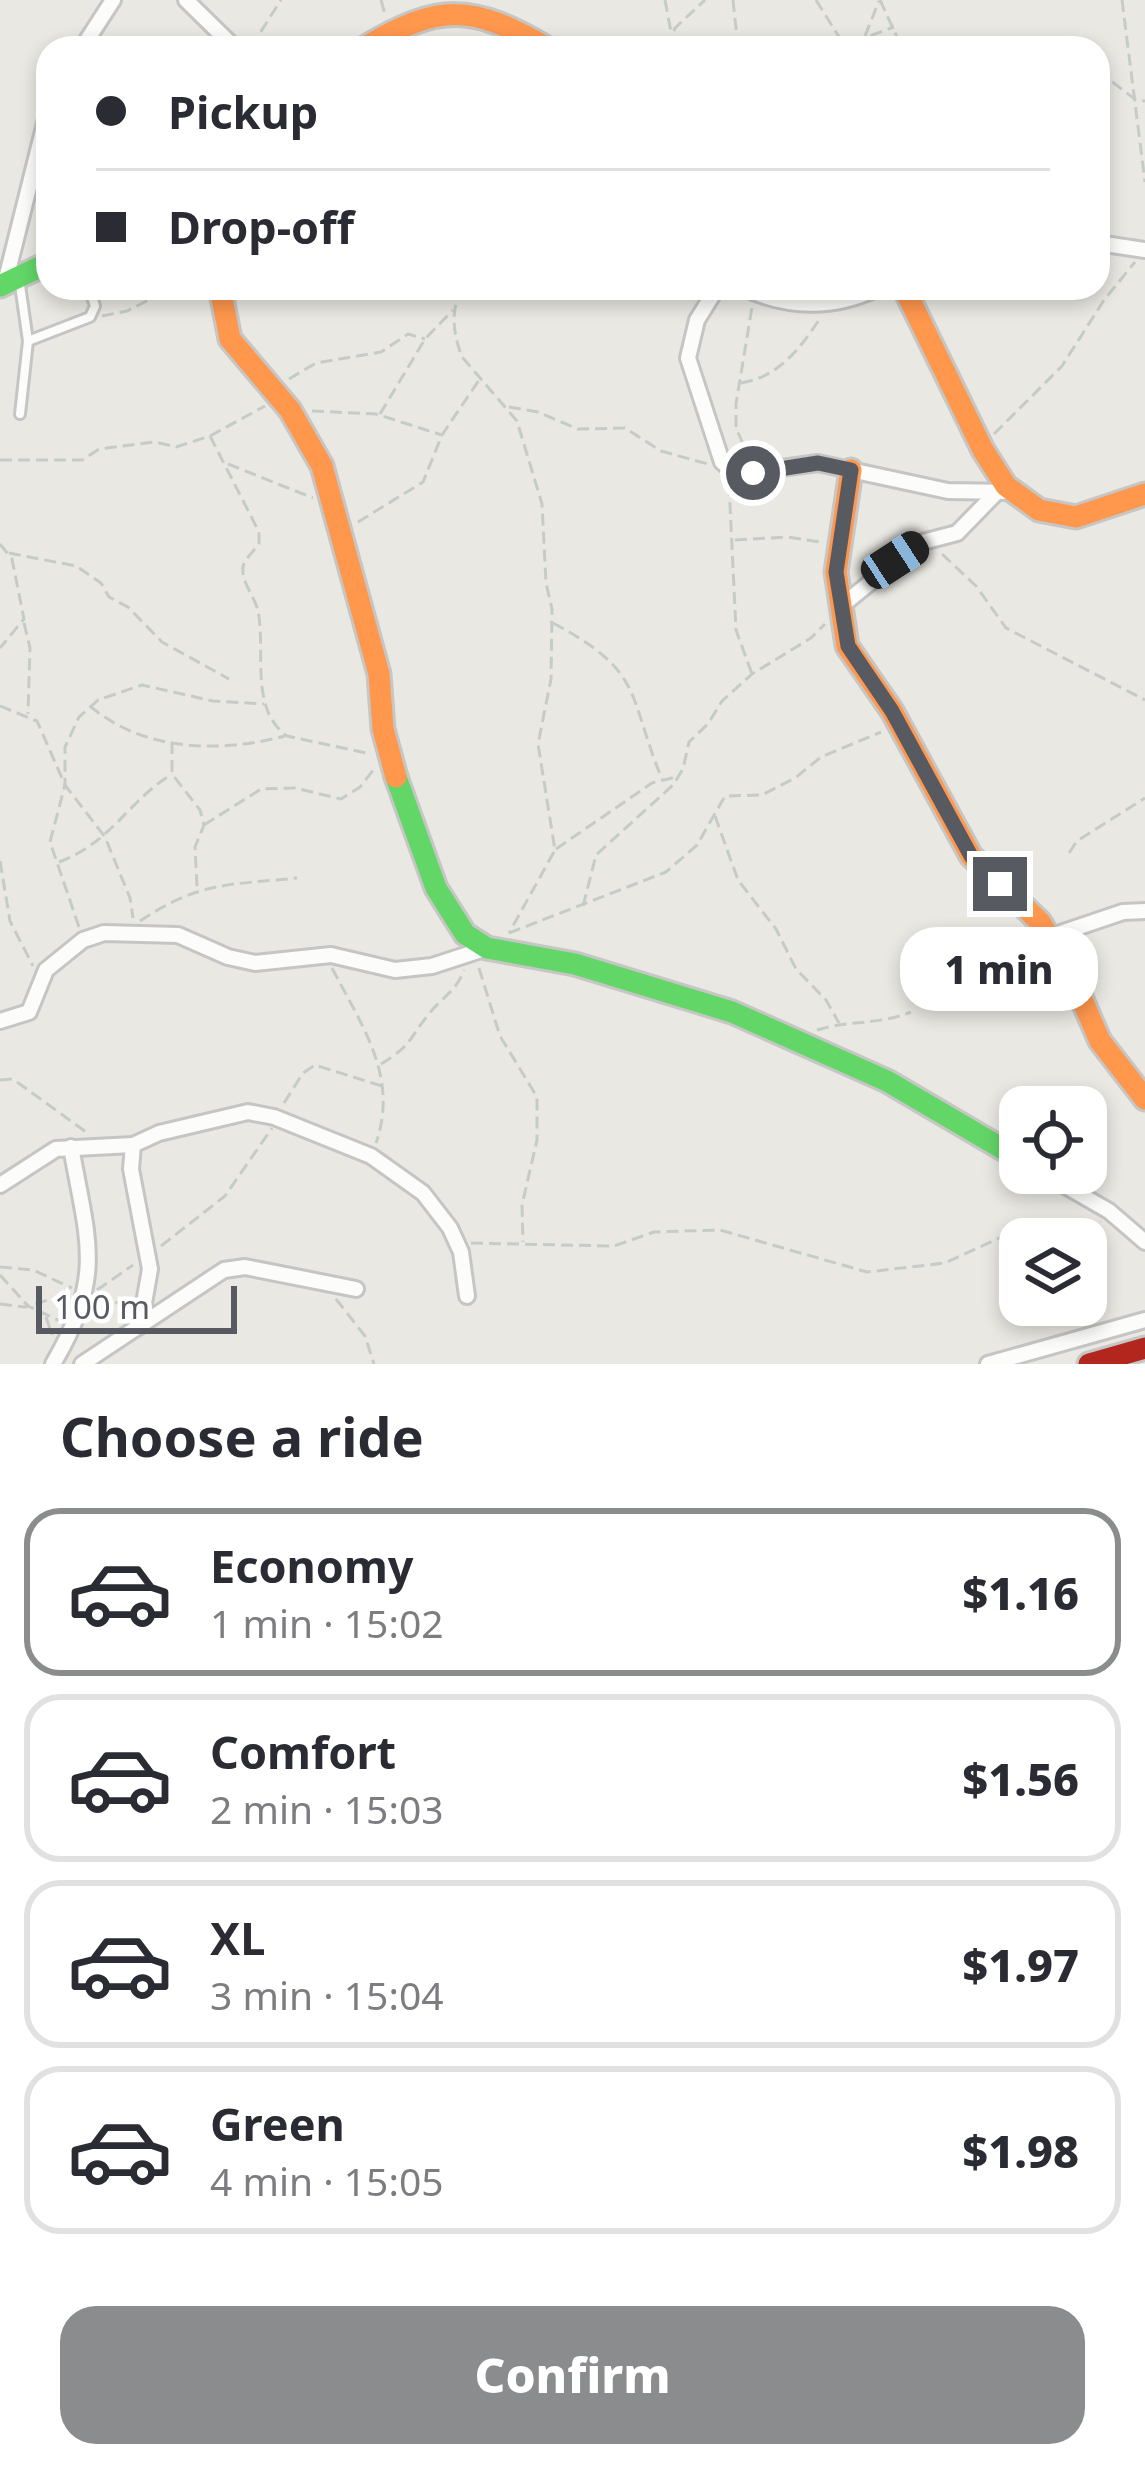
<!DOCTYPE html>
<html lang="en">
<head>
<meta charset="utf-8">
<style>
	:root { --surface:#fff; --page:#f2f2f3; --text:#2b2b33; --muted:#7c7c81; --line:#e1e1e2; --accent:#8a8c8e }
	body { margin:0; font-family:"Noto Sans",sans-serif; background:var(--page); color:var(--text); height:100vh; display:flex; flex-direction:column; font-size:45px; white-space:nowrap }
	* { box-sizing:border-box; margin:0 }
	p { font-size:39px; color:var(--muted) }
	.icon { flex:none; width:66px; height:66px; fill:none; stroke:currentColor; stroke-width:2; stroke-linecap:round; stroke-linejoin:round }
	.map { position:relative; height:1364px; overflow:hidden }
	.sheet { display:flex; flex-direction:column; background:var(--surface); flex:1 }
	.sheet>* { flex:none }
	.banner { position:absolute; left:36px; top:36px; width:1074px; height:264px; border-radius:36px; box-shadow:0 6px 18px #0003; display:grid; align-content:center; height:264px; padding:0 60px; background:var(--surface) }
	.fabs { position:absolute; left:999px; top:1086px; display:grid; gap:24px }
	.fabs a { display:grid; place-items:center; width:108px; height:108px; border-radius:24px; background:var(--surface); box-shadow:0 6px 18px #0003; font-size:60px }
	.scale { position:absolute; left:36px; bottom:30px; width:201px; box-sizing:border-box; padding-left:12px; border:6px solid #575b61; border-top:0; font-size:33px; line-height:42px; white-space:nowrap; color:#575b61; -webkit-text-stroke:9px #fff; paint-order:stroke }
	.end { position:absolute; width:54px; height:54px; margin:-27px; border:15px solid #575b61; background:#fff; box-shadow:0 0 0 6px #fff }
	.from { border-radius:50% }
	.bubble { position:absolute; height:84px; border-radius:36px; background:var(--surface); box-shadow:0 6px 18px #0003; font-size:39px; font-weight:800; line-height:84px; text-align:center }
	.car { position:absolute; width:36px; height:72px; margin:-36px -18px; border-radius:15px; box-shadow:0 0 9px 3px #0007; background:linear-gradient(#222 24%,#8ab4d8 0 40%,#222 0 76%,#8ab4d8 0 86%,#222 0) }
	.banner b { display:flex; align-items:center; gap:42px; height:114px; font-size:45px }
	.banner b+b { border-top:3px solid var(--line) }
	.banner i { width:30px; height:30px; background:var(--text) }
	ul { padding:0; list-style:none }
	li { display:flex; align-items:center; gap:36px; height:168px; margin:0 24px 18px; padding:0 36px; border:6px solid var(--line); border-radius:36px }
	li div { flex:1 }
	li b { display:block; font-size:45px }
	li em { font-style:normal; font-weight:800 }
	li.active { border-color:var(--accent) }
	li>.icon { width:108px; height:108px; stroke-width:1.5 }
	h2 { padding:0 60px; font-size:54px; line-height:144px }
	.button { display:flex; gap:24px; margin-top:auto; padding:24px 60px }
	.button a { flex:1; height:138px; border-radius:36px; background:var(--accent); color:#fff; font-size:48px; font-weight:800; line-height:138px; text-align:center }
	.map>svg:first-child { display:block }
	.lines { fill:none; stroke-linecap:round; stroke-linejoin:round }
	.lane-casing { stroke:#c6c5c5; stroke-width:14 }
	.street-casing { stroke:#c6c5c5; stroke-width:20 }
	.fast-casing { stroke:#c6c6c5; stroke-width:27 }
	.slow-casing { stroke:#c6c6c5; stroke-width:27 }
	.jam-casing { stroke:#c6c6c5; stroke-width:27 }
	.path { stroke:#c5ccc8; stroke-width:3; stroke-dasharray:12 6; stroke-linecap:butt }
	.lane { stroke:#fcfcfb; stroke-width:8 }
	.street { stroke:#fcfcfb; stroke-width:14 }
	.fast { stroke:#63d668; stroke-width:21 }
	.slow { stroke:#ff974d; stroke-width:21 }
	.jam { stroke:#b3261e; stroke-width:21 }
	.route { stroke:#575b61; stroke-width:15 }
</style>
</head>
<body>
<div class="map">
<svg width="1145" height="1364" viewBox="0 0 1145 1364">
	<rect width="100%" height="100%" fill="#eae8e2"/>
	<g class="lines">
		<defs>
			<g id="lane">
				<polyline points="19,278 28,341 20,414"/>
				<polyline points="28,341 90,317 95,306 89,288"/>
			</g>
			<g id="street">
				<polyline points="186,0 235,48"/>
				<polyline points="82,48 113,0"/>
				<polyline points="1098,243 1145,250"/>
				<polyline points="5,283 48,111"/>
				<polyline points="717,288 697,320 688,358 722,462 736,474 818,463 948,491 1012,492"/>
				<path d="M744,288c45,21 91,21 134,0"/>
				<polyline points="840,607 919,543 957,533 996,493"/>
				<polyline points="1049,937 1123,912 1145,911"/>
				<polyline points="0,1021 29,1012 46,970 83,940 104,933 178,935 228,957 255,963 331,955 395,970 432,966 487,948"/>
				<polyline points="1043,1173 1109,1211 1145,1242"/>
				<polyline points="0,1185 56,1149 133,1145"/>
				<polyline points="140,1326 150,1269 131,1169 133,1145 159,1133 248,1112 274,1117 371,1156 423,1193 450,1228 461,1252 467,1296"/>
				<path d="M53,1364c52,-89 35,-121 18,-217"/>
				<polyline points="82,1364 224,1270 245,1267 356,1289"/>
				<polyline points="988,1364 1145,1320"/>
			</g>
			<g id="fast">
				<polyline points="0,286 48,263"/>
				<polyline points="396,777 436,888 465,934 487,948 575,964 732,1012 887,1081 1020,1159"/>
			</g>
			<g id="slow">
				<path d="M364,48c74,-45 109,-44 183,0"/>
				<polyline points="220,288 230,339 290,410 322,466 379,674 383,729 396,777"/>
				<polyline points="904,288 983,450 1006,486 1039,510 1076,517 1145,494"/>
				<polyline points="851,470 836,572 847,646 892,711 971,856 1040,922 1073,979 1100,1041 1145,1099"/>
			</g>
			<polyline id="jam" points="1089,1364 1145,1348"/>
		</defs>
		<use href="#lane" class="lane-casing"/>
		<use href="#street" class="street-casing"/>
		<use href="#fast" class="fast-casing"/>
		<use href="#slow" class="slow-casing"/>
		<use href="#jam" class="jam-casing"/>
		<g class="path">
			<polyline points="381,0 385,14"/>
			<polyline points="665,0 671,32"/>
			<polyline points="733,0 738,48"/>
			<polyline points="816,0 846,48"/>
			<polyline points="880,0 902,48"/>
			<polyline points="1122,0 1145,182"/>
			<polyline points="865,36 879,1"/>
			<polyline points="251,47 281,0"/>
			<polyline points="668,48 675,28 705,0"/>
			<polyline points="837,48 894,27"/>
			<polyline points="988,48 1047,43 1056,48"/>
			<polyline points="1098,71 1136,100 1145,101"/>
			<path d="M462,288c-12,23 -9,45 0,69l55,64 25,83 4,79 6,26 -1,70 -13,65 17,106 -46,83"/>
			<polyline points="102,316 127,311 172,288"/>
			<polyline points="289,379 316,363 381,352 408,334 425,339"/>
			<path d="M741,383c37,-6 58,-33 78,-63"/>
			<polyline points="509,407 538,412 578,429 625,428 661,451 708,464"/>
			<polyline points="312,411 376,414 442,435"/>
			<polyline points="380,414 425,339 453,310"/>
			<polyline points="994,434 1062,366 1104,300 1135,262"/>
			<path d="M210,436l49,96v12c-5,7 -14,14 -16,23 -2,15 12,30 15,44 8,40 -9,98 29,125l84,18"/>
			<polyline points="0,460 82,460 99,449 155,442 176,447 210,436 265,406"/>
			<polyline points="750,460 736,428 736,404 752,307"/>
			<polyline points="228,464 313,498"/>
			<polyline points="729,484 736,630 752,674"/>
			<polyline points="358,522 423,482 442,435 479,380"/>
			<polyline points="735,540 787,537 821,542"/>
			<polyline points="0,544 12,559 24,619 0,648"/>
			<polyline points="9,553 76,566 101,583 109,597 128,607 162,642 229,679"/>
			<polyline points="942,554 976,586 1006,628 1145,700"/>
			<polyline points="24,623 30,648 28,714"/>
			<path d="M553,623c92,49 74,71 109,156"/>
			<polyline points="0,706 37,721 65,785 105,837 130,898 133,918"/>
			<path d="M90,706c54,46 130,47 195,30"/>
			<polyline points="172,742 172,774 200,810 204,825 195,847 197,887"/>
			<polyline points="715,816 738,880 776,929 796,969 826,1000 839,1023"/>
			<polyline points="204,825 261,789 295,788 341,799 360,787 374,769"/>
			<polyline points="556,849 652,783 676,777"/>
			<polyline points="1069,853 1077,841 1145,798"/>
			<polyline points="0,861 10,921 33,966"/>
			<path d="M59,862c53,-20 69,-61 113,-88"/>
			<polyline points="583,906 596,855 673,785 683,769 689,742 708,724 722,701 752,674 811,638 825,624"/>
			<path d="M140,921c60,-40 90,-36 157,-43"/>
			<polyline points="79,927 50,842 65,785 65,747 79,717 98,700 142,685 213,701 264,704"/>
			<polyline points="509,933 666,872 697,845 725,796 762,795 795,778 821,757 881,732"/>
			<path d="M332,968c30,58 67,109 44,175"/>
			<polyline points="479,968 500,1036 537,1097 537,1140 522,1205 523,1242"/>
			<path d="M817,1030c32,-10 63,-5 94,-18"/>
			<path d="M381,1064c31,-19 27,-24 47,-49 13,-17 28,-23 36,-45"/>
			<polyline points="0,1080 13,1079 86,1132"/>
			<polyline points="284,1103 303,1073 315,1065 385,1087"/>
			<polyline points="471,1243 614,1246 654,1232 720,1230 867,1272 945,1263 1021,1228 1061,1233 1101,1221"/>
			<polyline points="161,1246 225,1196 272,1128"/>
			<polyline points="0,1267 33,1270 72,1288"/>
			<polyline points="0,1275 28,1306 62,1322"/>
			<polyline points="97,1290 133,1265"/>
			<polyline points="99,1294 128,1308"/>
			<polyline points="336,1299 365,1336 374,1364"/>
			<polyline points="0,1304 25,1307 68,1294"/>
			<polyline points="46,1317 52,1335"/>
		</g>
		<use href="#lane" class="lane"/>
		<use href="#street" class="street"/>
		<use href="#fast" class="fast"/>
		<use href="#slow" class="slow"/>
		<use href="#jam" class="jam"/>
	</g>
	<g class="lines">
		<polyline class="route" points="753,473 818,463 851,470 836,572 848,646 892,711 971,856 1000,884"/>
	</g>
</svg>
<div class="fabs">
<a><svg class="icon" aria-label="locate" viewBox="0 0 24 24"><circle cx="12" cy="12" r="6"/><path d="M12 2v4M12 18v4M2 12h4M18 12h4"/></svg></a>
<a><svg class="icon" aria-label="layers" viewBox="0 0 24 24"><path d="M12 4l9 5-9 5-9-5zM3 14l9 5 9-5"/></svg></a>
</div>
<div class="scale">100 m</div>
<i class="end from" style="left:753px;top:473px"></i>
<i class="end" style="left:1000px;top:884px"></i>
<div class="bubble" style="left:900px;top:927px;width:198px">1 min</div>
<i class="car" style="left:895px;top:560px;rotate:57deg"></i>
<div class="banner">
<b><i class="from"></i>Pickup</b>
<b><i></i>Drop-off</b>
</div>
</div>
<section class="sheet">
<h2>Choose a ride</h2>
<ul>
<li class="active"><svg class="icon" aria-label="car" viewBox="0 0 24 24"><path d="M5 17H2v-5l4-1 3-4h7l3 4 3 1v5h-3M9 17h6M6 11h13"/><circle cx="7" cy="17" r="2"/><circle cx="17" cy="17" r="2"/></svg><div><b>Economy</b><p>1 min · 15:02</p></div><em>$1.16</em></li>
<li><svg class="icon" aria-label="car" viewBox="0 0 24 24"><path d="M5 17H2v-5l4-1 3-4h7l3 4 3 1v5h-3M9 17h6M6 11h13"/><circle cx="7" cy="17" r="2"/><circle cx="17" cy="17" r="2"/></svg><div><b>Comfort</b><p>2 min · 15:03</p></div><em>$1.56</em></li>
<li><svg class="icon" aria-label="car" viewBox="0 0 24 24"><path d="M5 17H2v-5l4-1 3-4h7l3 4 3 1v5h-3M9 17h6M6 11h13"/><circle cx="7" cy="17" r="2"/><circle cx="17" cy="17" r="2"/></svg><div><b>XL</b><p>3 min · 15:04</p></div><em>$1.97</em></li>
<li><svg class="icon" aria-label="car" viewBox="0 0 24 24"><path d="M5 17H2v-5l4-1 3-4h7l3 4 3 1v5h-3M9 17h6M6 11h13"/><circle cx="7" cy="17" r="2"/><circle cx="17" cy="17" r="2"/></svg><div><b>Green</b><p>4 min · 15:05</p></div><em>$1.98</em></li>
</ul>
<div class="button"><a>Confirm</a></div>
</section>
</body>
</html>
